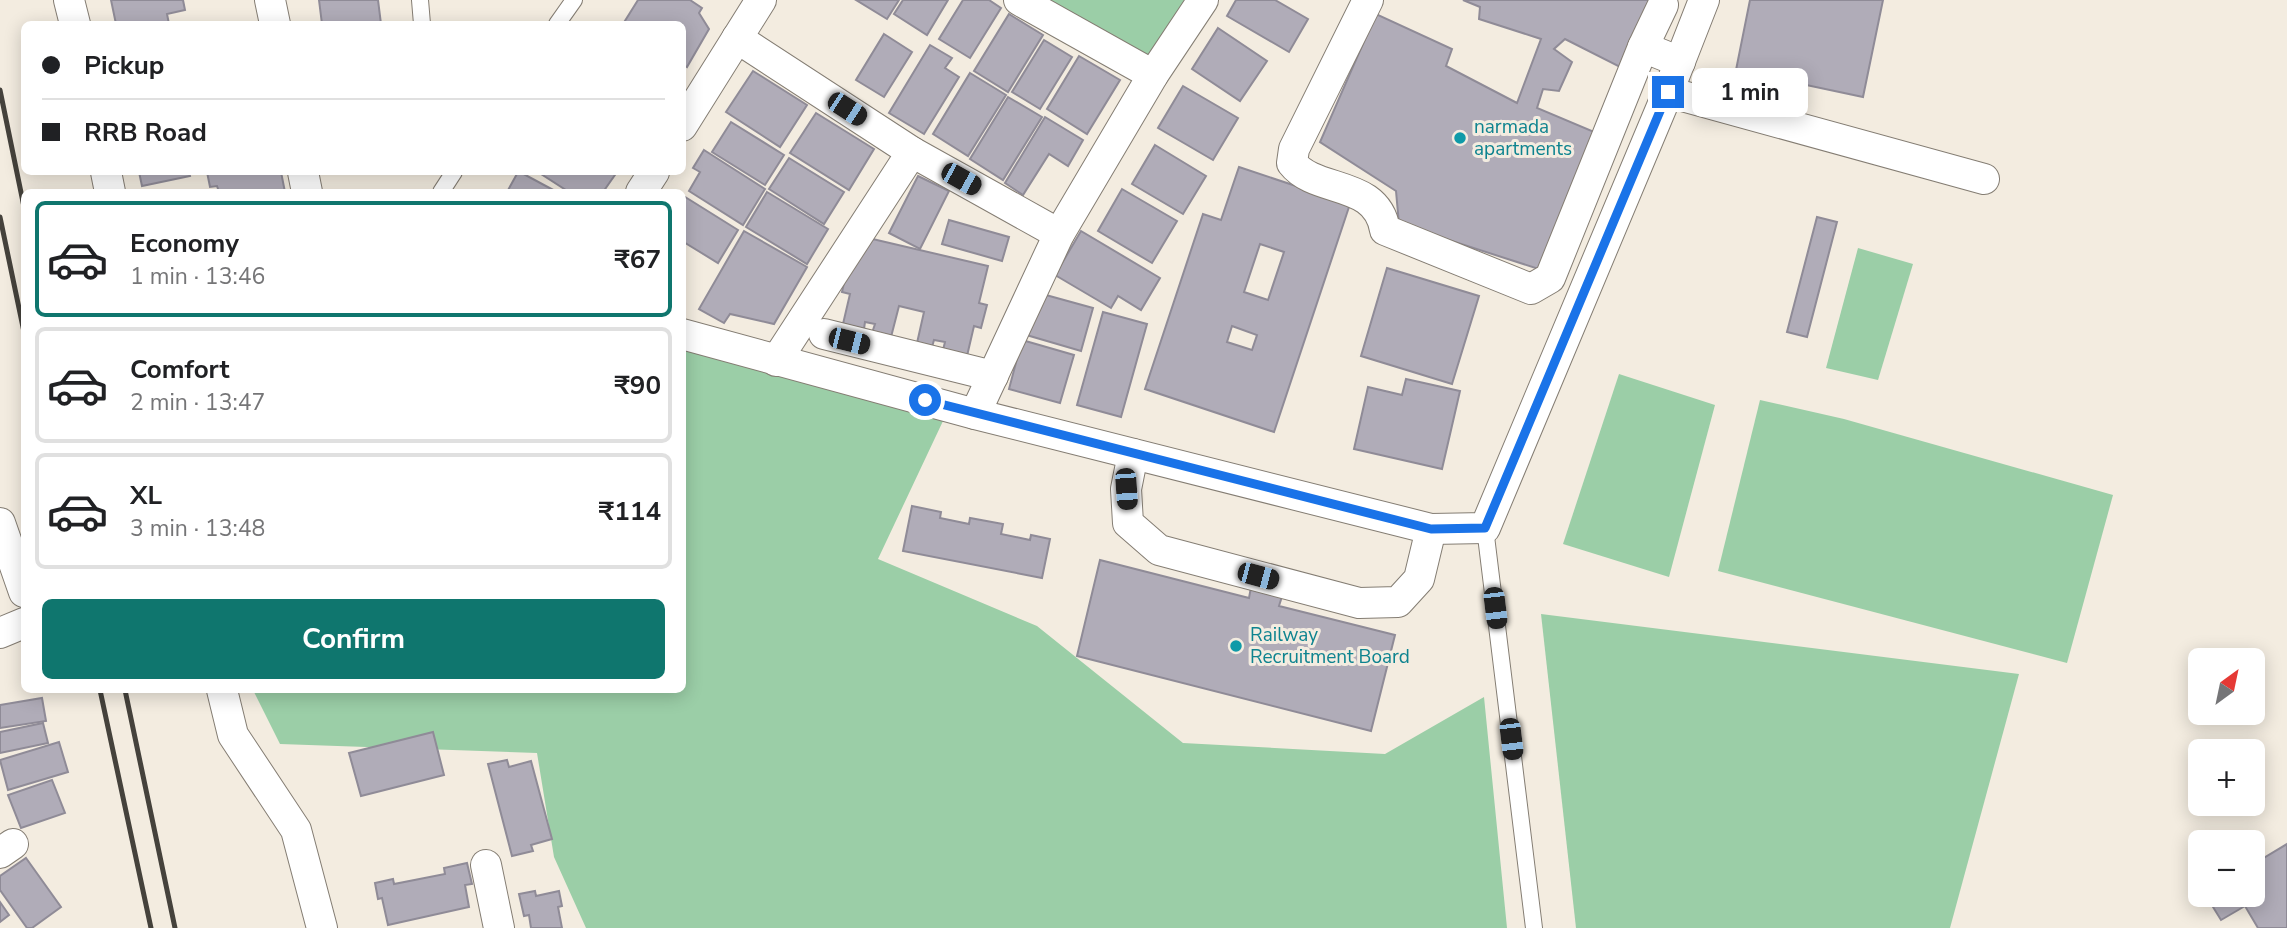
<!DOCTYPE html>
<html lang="en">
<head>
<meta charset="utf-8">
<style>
	:root { --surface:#fff; --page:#f6f6f6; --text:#202124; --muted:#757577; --line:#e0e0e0; --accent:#0f766e }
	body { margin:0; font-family:"Nunito Sans",sans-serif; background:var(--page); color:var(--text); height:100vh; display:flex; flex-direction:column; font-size:26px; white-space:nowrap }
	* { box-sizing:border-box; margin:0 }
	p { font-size:23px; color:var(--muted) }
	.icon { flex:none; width:38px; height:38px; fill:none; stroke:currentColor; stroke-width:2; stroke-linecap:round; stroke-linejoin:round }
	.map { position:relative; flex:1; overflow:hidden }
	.side { position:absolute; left:21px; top:189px; width:665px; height:504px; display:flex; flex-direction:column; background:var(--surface); border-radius:10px; box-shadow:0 4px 18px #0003 }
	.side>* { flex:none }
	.top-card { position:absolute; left:21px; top:21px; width:665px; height:154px; border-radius:10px; box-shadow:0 4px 18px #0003; display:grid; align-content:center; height:154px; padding:0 21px; background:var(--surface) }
	.needle { width:46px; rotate:33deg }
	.buttons { position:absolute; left:2188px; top:648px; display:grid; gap:14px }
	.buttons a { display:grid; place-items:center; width:77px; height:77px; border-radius:10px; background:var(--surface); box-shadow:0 4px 18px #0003; font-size:35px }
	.end { position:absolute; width:32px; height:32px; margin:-16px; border:9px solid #1a73e8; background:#fff; box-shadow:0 0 0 4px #fff }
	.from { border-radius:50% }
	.bubble { position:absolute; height:49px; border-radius:10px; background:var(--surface); box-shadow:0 4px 18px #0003; font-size:23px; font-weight:700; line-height:49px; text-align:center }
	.car { position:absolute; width:21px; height:42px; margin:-21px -10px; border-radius:9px; box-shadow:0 0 5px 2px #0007; background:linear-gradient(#222 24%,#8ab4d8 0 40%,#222 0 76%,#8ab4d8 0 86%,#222 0) }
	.top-card b { display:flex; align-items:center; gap:24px; height:66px; font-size:26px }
	.top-card b+b { border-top:2px solid var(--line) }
	.top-card i { width:18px; height:18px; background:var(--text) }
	ul { padding:12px 0 0; list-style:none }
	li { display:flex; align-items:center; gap:21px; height:116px; margin:0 14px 10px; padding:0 7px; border:4px solid var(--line); border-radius:10px }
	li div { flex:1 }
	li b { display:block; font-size:26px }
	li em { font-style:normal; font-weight:700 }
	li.current { border-color:var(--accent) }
	li>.icon { width:63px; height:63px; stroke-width:1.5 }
	.button { display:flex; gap:14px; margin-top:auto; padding:14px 21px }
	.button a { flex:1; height:80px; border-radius:10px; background:var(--accent); color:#fff; font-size:28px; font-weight:700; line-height:80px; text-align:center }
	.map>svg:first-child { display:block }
	.green { fill:#9bcea7 }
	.building { fill:#b0acb8; stroke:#8f8b97; stroke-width:2; fill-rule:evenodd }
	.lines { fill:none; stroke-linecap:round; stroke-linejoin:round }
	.service-casing { stroke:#847d73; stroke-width:18 }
	.minor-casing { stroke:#847d73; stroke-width:32 }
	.service { stroke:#fff; stroke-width:16 }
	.minor { stroke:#fff; stroke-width:30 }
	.rail { stroke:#45423c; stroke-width:5 }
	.route { stroke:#1a73e8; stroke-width:9 }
	.culture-dot { fill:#0f9aa8; stroke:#f3ece0; stroke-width:2.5 }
	.labels { text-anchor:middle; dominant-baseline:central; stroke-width:6; stroke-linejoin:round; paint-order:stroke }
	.culture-label { font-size:19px; fill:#0d838f; stroke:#f3ece0; text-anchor:start }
</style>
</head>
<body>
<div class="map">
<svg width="2287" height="928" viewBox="0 0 2287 928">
	<rect width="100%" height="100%" fill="#f3ece0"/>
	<g class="green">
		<polygon points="1019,0 1203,0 1153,75"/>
		<polygon points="1858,248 1913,264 1878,380 1826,368"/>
		<polygon points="683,350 943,421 878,559 1037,626 1183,743 1385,754 1484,697 1507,928 586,928 554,857 537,753 280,744 253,690 682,690"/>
		<polygon points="1619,374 1715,405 1669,577 1563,544"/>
		<polygon points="1760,400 1844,419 2113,495 2067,663 1718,571"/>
		<polygon points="1541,614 2019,674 1950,928 1576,928"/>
	</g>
	<g class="building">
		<polygon points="111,0 183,0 185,10 167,14 169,24 116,24"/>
		<polygon points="319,0 378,0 381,24 322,24"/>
		<polygon points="638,0 690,0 702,8 699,13 709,29 687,67 682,64 682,24 623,24"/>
		<polygon points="856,0 899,0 887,19"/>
		<polygon points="903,0 948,0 927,35 894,14"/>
		<polygon points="963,0 989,0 1001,8 970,58 939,39"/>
		<polygon points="1236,0 1275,0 1308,19 1289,52 1227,16"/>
		<polygon points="1463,0 1657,0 1622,68 1565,39 1554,49 1572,62 1559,91 1543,89 1537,108 1599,134 1545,271 1399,224 1396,191 1320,142 1376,14 1452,49 1446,66 1517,103 1541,39 1479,19 1480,7"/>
		<polygon points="1750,0 1883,0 1863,97 1736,70"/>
		<polygon points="1009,14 1043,35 1008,92 974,71"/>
		<polygon points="1218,28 1267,61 1240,101 1192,69"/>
		<polygon points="884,34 912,52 884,97 856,80"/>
		<polygon points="1044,40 1072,57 1040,109 1012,92"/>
		<polygon points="930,45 952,58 945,68 959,77 924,134 889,113"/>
		<polygon points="1079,56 1120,80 1087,134 1047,109"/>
		<polygon points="753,71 807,105 780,147 726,112"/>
		<polygon points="970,73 1006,95 968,156 933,134"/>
		<polygon points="1183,86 1238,118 1213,160 1158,128"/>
		<polygon points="1008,97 1042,117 1003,180 970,159"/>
		<polygon points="816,113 874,149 849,190 790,153"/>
		<polygon points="1045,117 1083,140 1068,166 1049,154 1023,195 1005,183"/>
		<polygon points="731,122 784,155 765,185 712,152"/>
		<polygon points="1155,145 1206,176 1183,214 1132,184"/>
		<polygon points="704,150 765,189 743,225 689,191 700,172 693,168"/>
		<polygon points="789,158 844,192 824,224 769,189"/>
		<path d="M1239,167l111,37 -76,228 -129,-43 58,-175 18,6zM1260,244l24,8 -16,48 -24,-8zM1232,326l25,9 -5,15 -25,-8z"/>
		<polygon points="139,172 189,172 190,176 142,186"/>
		<polygon points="207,172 281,172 285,192 219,192 217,186 210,187"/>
		<polygon points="518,172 520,172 557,192 507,192"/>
		<polygon points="538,172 617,172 603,192 569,192"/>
		<polygon points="918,176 949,191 920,249 889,233"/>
		<polygon points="1122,189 1177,221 1152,263 1098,231"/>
		<polygon points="767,192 828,229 807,264 746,227"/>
		<polygon points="682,195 738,230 718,263 682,241"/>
		<polygon points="1817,217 1837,222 1807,337 1787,332"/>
		<polygon points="949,220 1009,237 1002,261 942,244"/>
		<polygon points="744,231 807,267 774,324 730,314 724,323 699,309"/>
		<polygon points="1081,231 1160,278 1141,310 1118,296 1111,308 1055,275"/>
		<polygon points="864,237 988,266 979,303 987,305 981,328 974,326 967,356 943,350 945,342 934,340 932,347 917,343 924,312 899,306 891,337 872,333 875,324 865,322 864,329 843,324 850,294 842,292 850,256"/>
		<polygon points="1387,268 1479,296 1452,384 1361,356"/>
		<polygon points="1035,292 1093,308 1081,351 1023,334"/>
		<polygon points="1103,312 1147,324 1121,417 1077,405"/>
		<polygon points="1022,340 1074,355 1060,403 1009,389"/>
		<polygon points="1406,379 1460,391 1442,469 1354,449 1368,387 1402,395"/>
		<polygon points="912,506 941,512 940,518 969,524 970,518 1003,524 1001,534 1030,540 1031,535 1050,539 1042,578 903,551"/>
		<polygon points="1100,560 1249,598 1252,582 1284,590 1279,606 1395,635 1371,731 1077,656"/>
		<polygon points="42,698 46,721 0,728 0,705"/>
		<polygon points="43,723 48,743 0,753 0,732"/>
		<polygon points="433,732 444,775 361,796 349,753"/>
		<polygon points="59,742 68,772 8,790 0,760"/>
		<polygon points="507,760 509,767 531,761 552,839 531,845 533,851 512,856 488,764"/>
		<polygon points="52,780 65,813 21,828 8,795"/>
		<polygon points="2287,844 2287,928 2258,928 2245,906 2221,920 2205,894 2252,894 2252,865"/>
		<polygon points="26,858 61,907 32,928 27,928 0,890 0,876"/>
		<polygon points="467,863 472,884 465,885 469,907 388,925 382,898 378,899 375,883 393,879 394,884 445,874 444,868"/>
		<polygon points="535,891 536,896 559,891 562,906 558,907 562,928 531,928 529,915 524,916 519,894"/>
		<polygon points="0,902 9,915 0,922"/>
	</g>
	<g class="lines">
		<defs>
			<g id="service">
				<polyline points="420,0 422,24"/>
				<polyline points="557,24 574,0"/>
				<polyline points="441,192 454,172"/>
				<polyline points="1485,528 1534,928"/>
			</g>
			<g id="minor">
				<polyline points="69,0 75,24"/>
				<polyline points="270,0 275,24"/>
				<polyline points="1019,0 1153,75"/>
				<path d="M1368,0l-74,149 -2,14c24,31 85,16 93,67l146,59 19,-11 93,-231 37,15"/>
				<polyline points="737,38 912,152 1059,234"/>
				<polyline points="1643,47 1663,5"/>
				<polyline points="1668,92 1984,179"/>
				<polyline points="682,126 761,0"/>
				<polyline points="106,172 110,192"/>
				<polyline points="303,172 307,192"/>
				<polyline points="641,192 654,172"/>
				<polyline points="682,334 975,414 1431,529 1485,528 1668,92 1704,0"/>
				<polyline points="824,334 993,376"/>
				<polyline points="776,361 912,152"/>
				<polyline points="975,414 1059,234 1153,75 1203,0"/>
				<polyline points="1133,454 1126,489 1128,523 1159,550 1359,603 1398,602 1419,579 1431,529"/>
				<polyline points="0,523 24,592"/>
				<polyline points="0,633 24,623"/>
				<polyline points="222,690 233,735 296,830 322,928"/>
				<polyline points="0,853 13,844"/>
				<polyline points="486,865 499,928"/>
			</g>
		</defs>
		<use href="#service" class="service-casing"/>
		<use href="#minor" class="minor-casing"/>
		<use href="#service" class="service"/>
		<use href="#minor" class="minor"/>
		<g class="rail">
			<polyline points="0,90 24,207"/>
			<polyline points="0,217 24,332"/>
			<polyline points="100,690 151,928"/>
			<polyline points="125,690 175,928"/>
		</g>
	</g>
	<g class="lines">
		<polyline class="route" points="925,400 1431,529 1485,528 1668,92"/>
	</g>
	<g class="culture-dot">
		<circle cx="1460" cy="138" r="7"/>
		<circle cx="1236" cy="646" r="7"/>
	</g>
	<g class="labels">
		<g class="culture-label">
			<text x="1474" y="127">narmada<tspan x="1474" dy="22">apartments</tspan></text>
			<text x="1250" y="635">Railway<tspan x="1250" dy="22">Recruitment Board</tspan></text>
		</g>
	</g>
</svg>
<div class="buttons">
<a><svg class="needle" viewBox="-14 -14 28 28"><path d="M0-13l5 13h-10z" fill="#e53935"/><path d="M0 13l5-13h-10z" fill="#757577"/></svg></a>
<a>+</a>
<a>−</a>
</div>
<i class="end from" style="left:925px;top:400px"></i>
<i class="end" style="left:1668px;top:92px"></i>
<div class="bubble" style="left:1692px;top:68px;width:116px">1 min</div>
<i class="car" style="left:847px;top:109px;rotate:123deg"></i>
<i class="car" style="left:961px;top:179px;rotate:119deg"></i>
<i class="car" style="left:849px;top:341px;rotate:104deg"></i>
<i class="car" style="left:1126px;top:489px;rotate:176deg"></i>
<i class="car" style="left:1258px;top:576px;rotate:105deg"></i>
<i class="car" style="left:1495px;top:608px;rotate:173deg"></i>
<i class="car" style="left:1511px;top:739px;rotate:173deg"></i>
<div class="top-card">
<b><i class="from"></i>Pickup</b>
<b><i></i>RRB Road</b>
</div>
<section class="side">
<ul>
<li class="current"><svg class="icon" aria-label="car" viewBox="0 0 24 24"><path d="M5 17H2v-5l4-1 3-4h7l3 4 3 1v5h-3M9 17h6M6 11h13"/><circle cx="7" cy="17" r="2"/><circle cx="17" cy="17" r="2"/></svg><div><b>Economy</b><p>1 min · 13:46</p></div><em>₹67</em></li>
<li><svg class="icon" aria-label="car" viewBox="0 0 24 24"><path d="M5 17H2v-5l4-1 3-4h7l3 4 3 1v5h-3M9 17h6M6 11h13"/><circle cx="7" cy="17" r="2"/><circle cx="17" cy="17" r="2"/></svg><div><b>Comfort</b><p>2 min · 13:47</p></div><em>₹90</em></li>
<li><svg class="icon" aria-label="car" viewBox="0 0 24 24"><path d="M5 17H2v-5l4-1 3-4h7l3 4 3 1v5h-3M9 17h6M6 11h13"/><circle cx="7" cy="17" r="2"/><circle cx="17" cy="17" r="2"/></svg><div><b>XL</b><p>3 min · 13:48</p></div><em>₹114</em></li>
</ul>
<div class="button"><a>Confirm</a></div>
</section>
</div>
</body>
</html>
